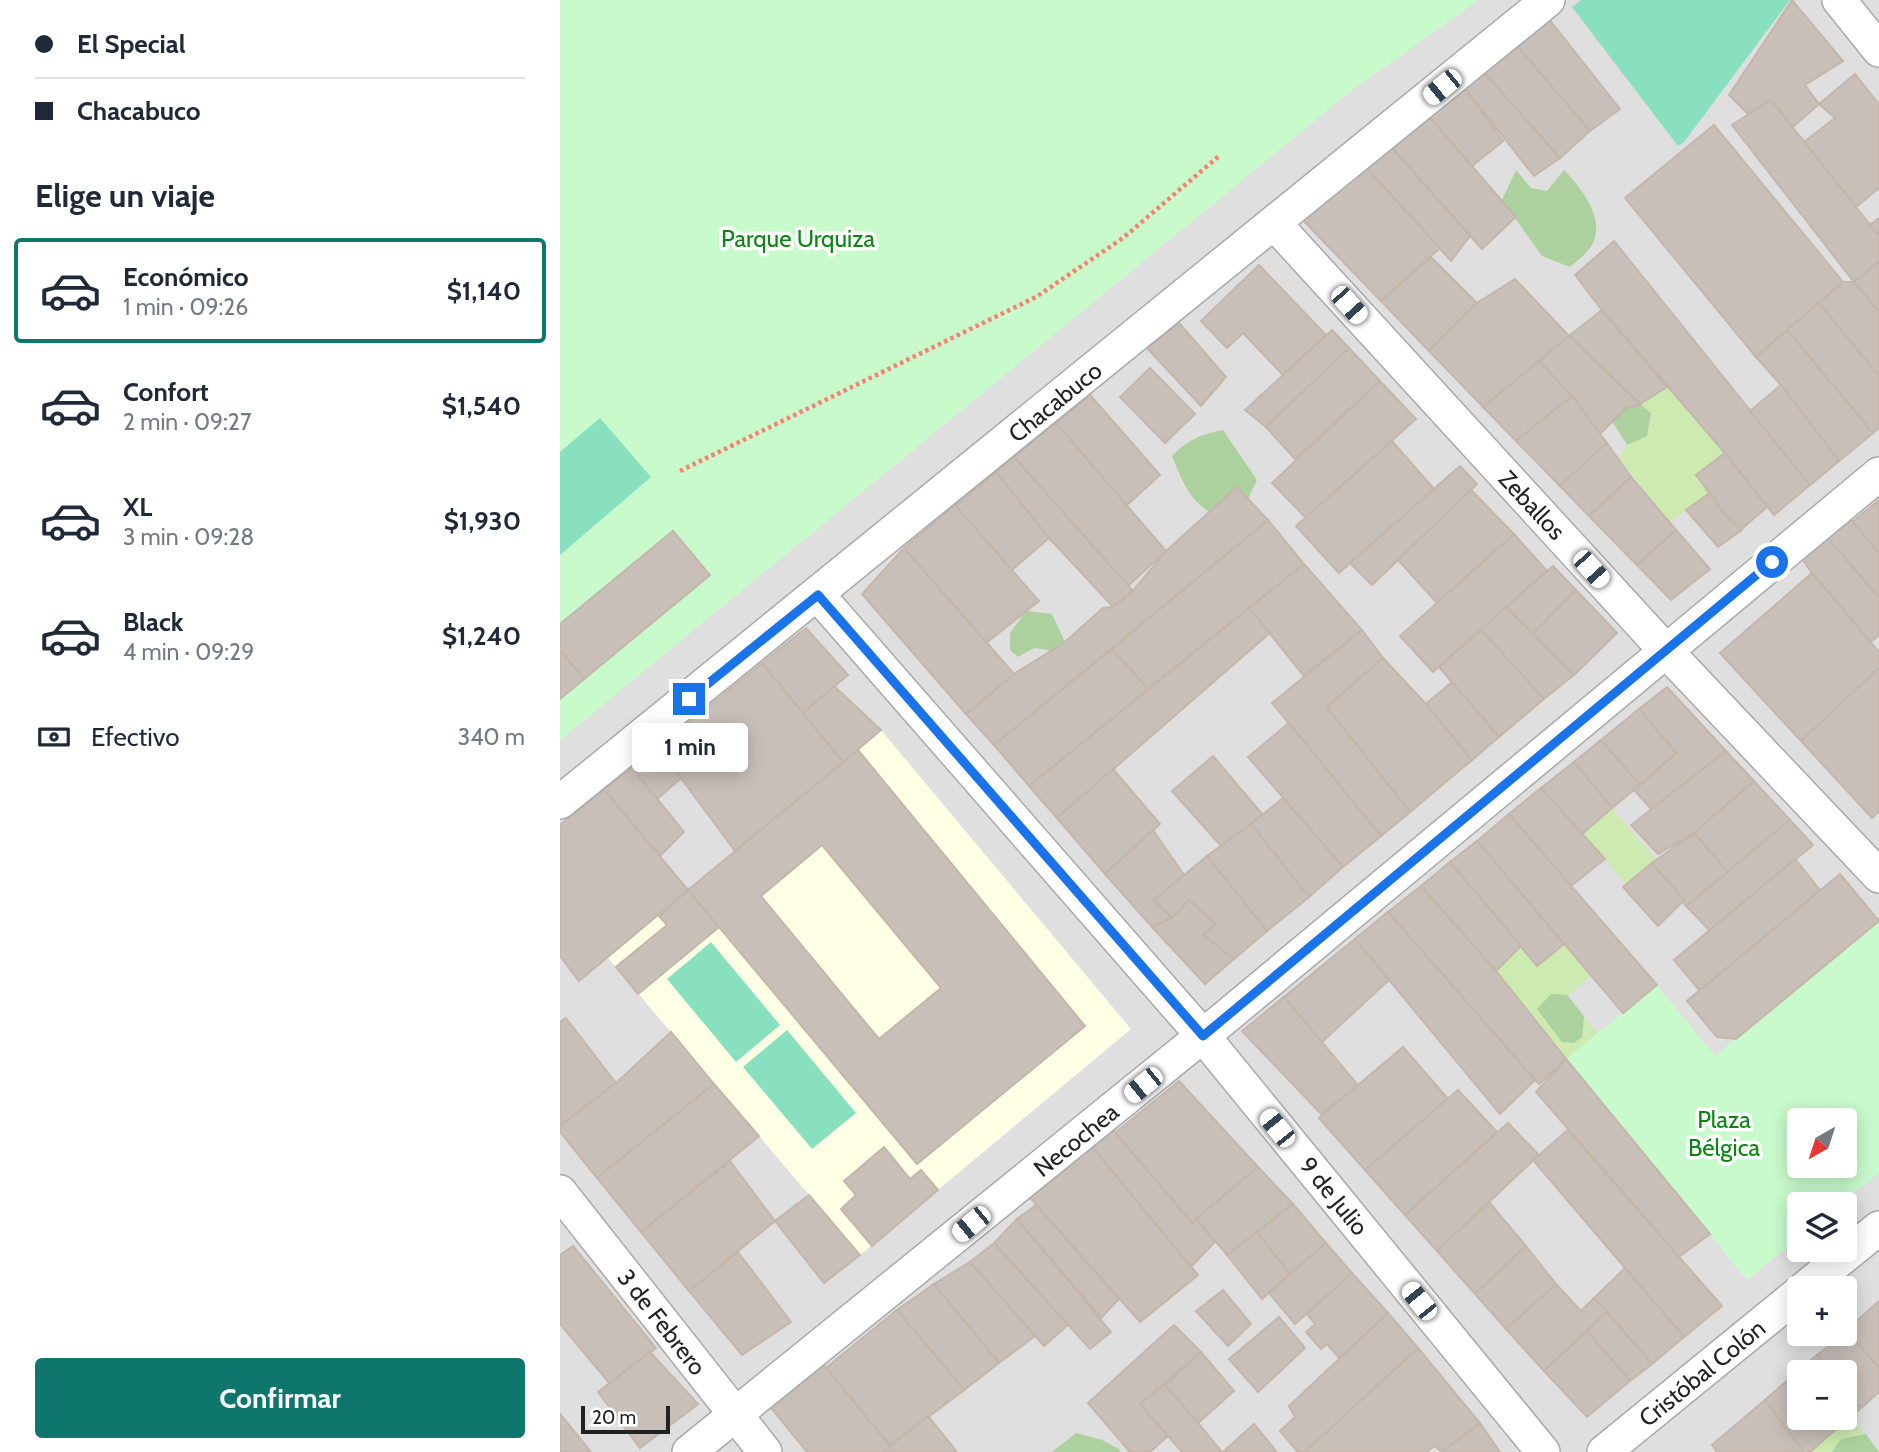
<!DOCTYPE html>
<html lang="es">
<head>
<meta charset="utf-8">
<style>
	:root { --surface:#fff; --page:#f6f6f7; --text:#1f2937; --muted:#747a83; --line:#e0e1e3; --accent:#0f766e }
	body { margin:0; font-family:Cabin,sans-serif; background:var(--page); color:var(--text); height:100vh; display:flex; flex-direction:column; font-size:26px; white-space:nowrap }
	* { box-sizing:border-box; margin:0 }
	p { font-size:23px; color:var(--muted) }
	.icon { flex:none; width:38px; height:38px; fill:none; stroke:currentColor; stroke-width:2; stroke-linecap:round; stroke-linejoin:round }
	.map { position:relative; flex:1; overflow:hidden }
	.side { display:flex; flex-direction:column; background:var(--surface); width:560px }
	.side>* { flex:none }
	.guide { display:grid; align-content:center; height:154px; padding:0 35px; background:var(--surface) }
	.needle { width:46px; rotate:219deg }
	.fabs { position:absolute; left:1227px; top:1108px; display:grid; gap:14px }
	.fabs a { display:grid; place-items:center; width:70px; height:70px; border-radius:7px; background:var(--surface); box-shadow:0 4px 18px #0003; font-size:35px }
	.scale { position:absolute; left:21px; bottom:18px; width:89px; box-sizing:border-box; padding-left:7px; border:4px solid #222; border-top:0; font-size:19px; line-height:24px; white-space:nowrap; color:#222; -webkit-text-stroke:5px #fff; paint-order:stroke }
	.end { position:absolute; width:32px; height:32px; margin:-16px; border:9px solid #1a73e8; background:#fff; box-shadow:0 0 0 4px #fff }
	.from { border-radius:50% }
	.bubble { position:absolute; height:49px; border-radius:7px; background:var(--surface); box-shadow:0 4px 18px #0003; font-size:23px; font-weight:700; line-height:49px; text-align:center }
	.car { position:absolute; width:21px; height:42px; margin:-21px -10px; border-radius:9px; box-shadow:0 0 5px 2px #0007; background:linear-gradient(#fff 24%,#345 0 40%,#fff 0 76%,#345 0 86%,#fff 0) }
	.guide b { display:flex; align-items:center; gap:24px; height:66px; font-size:26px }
	.guide b+b { border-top:2px solid var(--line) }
	.guide i { width:18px; height:18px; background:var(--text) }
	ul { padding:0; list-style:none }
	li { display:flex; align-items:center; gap:21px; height:105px; margin:0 14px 10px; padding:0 21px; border:4px solid transparent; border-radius:7px }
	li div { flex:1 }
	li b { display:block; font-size:26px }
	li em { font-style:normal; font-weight:700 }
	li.active { border-color:var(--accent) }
	li>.icon { width:63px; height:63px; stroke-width:1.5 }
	h2 { padding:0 35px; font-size:32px; line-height:84px }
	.pay { display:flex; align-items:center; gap:18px; height:77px; padding:0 35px; font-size:26px }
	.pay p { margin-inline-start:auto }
	.cta { display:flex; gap:14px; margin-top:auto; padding:14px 35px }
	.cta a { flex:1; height:80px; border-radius:7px; background:var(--accent); color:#fff; font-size:28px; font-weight:700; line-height:80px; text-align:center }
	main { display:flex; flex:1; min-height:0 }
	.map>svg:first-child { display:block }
	.residential { fill:#e0dfdf; fill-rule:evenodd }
	.education { fill:#ffffe5 }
	.grass { fill:#cdebb0 }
	.forest { fill:#add19e }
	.park { fill:#c8facc; fill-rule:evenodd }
	.pitch { fill:#88e0be }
	.building { fill:#c7bfb8; stroke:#c4b6ab; stroke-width:2; fill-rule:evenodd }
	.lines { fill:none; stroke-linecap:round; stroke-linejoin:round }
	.street-casing { stroke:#a9a9a9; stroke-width:36 }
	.path { stroke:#fa8072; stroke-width:4.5; stroke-dasharray:3.5 3.5; stroke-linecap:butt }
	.street { stroke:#fff; stroke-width:33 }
	.route { stroke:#1a73e8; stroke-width:9 }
	.labels { text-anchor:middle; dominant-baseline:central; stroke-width:7; stroke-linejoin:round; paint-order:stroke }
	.park-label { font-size:24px; fill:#0c8416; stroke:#fff }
	.street-label { font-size:24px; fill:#222; stroke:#fff }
</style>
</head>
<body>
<main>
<section class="side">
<div class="guide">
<b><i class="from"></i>El Special</b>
<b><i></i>Chacabuco</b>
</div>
<h2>Elige un viaje</h2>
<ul>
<li class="active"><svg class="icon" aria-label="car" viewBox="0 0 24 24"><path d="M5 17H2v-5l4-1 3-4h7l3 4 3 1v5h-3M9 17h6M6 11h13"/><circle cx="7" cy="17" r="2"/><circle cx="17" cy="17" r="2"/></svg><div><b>Económico</b><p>1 min · 09:26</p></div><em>$1,140</em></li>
<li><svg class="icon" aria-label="car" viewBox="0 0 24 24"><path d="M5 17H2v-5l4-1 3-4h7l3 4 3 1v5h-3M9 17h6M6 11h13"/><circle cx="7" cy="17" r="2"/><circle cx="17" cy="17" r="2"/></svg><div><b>Confort</b><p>2 min · 09:27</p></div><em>$1,540</em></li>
<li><svg class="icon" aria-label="car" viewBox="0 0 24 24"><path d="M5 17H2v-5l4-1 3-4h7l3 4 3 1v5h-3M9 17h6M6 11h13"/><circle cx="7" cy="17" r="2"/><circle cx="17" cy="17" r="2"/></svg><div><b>XL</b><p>3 min · 09:28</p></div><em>$1,930</em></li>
<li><svg class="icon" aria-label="car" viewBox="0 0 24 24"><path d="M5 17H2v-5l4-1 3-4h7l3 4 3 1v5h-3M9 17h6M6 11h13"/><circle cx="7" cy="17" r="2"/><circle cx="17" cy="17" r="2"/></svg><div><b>Black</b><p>4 min · 09:29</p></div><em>$1,240</em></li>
</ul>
<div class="pay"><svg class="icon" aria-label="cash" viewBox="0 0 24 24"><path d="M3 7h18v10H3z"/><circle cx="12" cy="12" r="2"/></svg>Efectivo<p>340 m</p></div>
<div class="cta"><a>Confirmar</a></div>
</section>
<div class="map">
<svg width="1319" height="1452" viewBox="0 0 1319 1452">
	<rect width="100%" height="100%" fill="#f2efe9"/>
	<path class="residential" d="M0,0h1319v1452h-1319zM1239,1120h45v46h-45zM1239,1204h45v46h-45zM1239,1288h45v46h-45zM1239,1372h45v46h-45z"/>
	<polygon class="education" points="321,730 571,1029 300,1255 48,958"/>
	<g class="grass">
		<polygon points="1107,387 1165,453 1136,475 1150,493 1110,522 1059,459 1067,445 1087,436 1091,413 1080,404"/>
		<polygon points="1052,808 1096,860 1067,884 1022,834"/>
		<polygon points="1004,944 1031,976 1007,996 1038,1033 1006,1059 936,971 961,946 977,965"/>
		<polygon points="1290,1417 1319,1452 1250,1452"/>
	</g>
	<g class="forest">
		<path d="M956,170l15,18 16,3 17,-21c17,18 41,47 29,73 -4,9 -16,18 -23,24l-28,-11 -40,-56z"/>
		<polygon points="1080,404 1091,413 1087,436 1067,445 1052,421 1066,408"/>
		<path d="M663,430l34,50 -9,19 -11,-12 -28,25c-21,-14 -28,-34 -37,-56 15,-16 30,-22 51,-26z"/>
		<polygon points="466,611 492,614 505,642 493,651 474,648 458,657 450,650 450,633"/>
		<polygon points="991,994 1007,995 1024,1016 1022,1037 1014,1043 1002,1042 977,1009"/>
		<polygon points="516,1433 542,1440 559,1449 560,1452 492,1452"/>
		<polygon points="1306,1434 1319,1452 1272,1452 1281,1439"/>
	</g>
	<g class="park">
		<polygon points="0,0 919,0 791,91 0,740"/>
		<path d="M1319,921v252l-38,31h-42v34l-52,42 -181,-221 91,-74 58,71zM1239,1120h45v46h-45z"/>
	</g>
	<g class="pitch">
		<polygon points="1021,0 1230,0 1124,142 1118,146 1012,7"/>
		<polygon points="40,418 91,477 0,555 0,452"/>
		<polygon points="151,942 220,1025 176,1062 107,979"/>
		<polygon points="227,1030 296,1113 252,1149 183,1067"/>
	</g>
	<g class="building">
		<polygon points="1232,0 1283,61 1245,85 1259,104 1226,133 1211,100 1188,114 1169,95"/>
		<polygon points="985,14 1060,109 1030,131 952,40"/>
		<polygon points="952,40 1030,131 1000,158 919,67"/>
		<polygon points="919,67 1000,158 974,176 900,82"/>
		<polygon points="1295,74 1319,104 1319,188 1296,207 1244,142 1275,118 1259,104"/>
		<polygon points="900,82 943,141 912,166 864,111"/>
		<polygon points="1211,100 1319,236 1319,262 1294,282 1172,125"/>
		<polygon points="864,111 956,217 922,249 826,141"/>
		<polygon points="1154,125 1283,282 1196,357 1065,198"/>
		<polygon points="826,141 910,236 891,261 800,161"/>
		<polygon points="800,161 880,248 821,301 737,214"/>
		<polygon points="1319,218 1319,236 1310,225"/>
		<polygon points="1054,241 1250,485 1214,515 1165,453 1042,310 1015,275"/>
		<polygon points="871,257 917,303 869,351 821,301"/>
		<polygon points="1319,262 1319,312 1294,282"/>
		<polygon points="699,265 766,335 723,375 683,333 667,348 641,321"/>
		<polygon points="955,279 1009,336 923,407 869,351 917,303"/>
		<polygon points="1283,282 1294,282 1319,312 1319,376 1259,303"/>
		<polygon points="1259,303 1319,376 1319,428 1313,433 1227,330"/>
		<polygon points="1042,310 1107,387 1080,404 1009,336"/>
		<polygon points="619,323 666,377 641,406 587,348"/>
		<polygon points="772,330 789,348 706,427 685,410"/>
		<polygon points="1227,330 1313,433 1279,461 1221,385 1196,357"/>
		<polygon points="1009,336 1080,404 1066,408 1040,434 1012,396 979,361"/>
		<polygon points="789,348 820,381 735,459 706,427"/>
		<polygon points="979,361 1012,396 956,441 923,407"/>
		<polygon points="590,368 635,414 605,443 560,397"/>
		<polygon points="820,381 856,419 746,518 712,483"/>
		<polygon points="1221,385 1279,461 1250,485 1190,411"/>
		<polygon points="530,395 600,475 566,506 496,423"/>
		<polygon points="1012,396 1047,443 1000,486 956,441"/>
		<polygon points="496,423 606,551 568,586 454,457"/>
		<polygon points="832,441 874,489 779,573 736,526"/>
		<polygon points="1047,443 1071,477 1029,516 1000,486"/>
		<polygon points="1165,453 1207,507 1178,532 1136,475"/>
		<polygon points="454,457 573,591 553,607 489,538 436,472"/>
		<polygon points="900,466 917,484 812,585 790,563"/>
		<polygon points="436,472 489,538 452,570 395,505"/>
		<polygon points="1071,477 1116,530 1077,565 1029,516"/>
		<polygon points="677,487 708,520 434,745 406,714 454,674 505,642 543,608 553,607 573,591 606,551"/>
		<polygon points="911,490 954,534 877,603 838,560"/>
		<polygon points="1150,493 1166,516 1182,530 1158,547 1126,510"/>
		<polygon points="1319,500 1319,553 1292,522"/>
		<polygon points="395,505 479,601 426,643 344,548"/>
		<polygon points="1288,516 1319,553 1319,598 1265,535"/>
		<polygon points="708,520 744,564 588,689 552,649"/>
		<polygon points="1116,530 1150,569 1111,600 1077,565"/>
		<polygon points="113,531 150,575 24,679 0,650 0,624"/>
		<polygon points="954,534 987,571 873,672 840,636"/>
		<polygon points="1265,535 1319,598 1319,635 1311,642 1252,573 1240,556"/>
		<polygon points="344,548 454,674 406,714 302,594"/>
		<polygon points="744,564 802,630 744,676 689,608"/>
		<polygon points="993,566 1016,590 972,635 946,607"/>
		<polygon points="1252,573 1319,652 1319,668 1241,741 1160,653"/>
		<polygon points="1016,590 1057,633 1014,675 972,635"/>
		<polygon points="946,607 1014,675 984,699 921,630"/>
		<polygon points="689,608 710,633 497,818 469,786"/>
		<polygon points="246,628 288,675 243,713 202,663"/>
		<polygon points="802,630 823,658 767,707 850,812 821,836 712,703"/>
		<polygon points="921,630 984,699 939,737 879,667"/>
		<polygon points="552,649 588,689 469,786 434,745"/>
		<polygon points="0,650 24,679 0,699"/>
		<polygon points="823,658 866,704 912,760 850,812 767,707"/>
		<polygon points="202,663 283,762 175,851 98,747"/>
		<polygon points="1319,668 1319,811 1312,818 1241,741"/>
		<polygon points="892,682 939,737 912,760 866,704"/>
		<polygon points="274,686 321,730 283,762 243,713"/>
		<polygon points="1107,687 1166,751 1091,809 1074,790 1116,753 1079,709"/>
		<polygon points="1079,709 1116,753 1080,785 1041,740"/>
		<polygon points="729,723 821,836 783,867 688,757"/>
		<polygon points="1041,740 1080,785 1052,808 1014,762"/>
		<polygon points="98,747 121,778 97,799 72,768"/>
		<path d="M298,750l227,276 -168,138 -229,-274zM262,845l119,143 -62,51 -118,-143z"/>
		<polygon points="1166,751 1194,781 1134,833 1098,854 1071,825"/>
		<polygon points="653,756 703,815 661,846 612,791"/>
		<polygon points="1014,762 1052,808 1022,834 981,788"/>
		<polygon points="72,768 124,832 100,856 44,790"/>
		<polygon points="553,769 600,824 545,874 497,818"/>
		<polygon points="1194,781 1230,820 1168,872 1134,833"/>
		<polygon points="981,788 1045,859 1011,886 949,814"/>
		<polygon points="44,790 128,890 19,981 0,956 0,825"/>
		<polygon points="723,798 783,867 749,897 691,824"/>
		<polygon points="949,814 1097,985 1063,1013 917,841"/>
		<polygon points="1230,820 1253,845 1150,931 1126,906"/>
		<polygon points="691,824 749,897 707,931 647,856"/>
		<polygon points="593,830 624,875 594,900 612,918 592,927 545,874"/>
		<polygon points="1134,833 1168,872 1126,906 1092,863"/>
		<polygon points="917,841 1004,944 977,966 890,862"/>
		<polygon points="647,856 707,931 674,959 643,935 655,924 629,900 612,918 594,900"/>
		<polygon points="1235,859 1260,890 1140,991 1114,960"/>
		<polygon points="890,862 961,946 936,971 861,886"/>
		<polygon points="1092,863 1124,900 1098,926 1063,887"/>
		<polygon points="1280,874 1319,921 1176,1039 1157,1037 1127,1001"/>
		<polygon points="861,886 936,971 1006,1059 979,1084 828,912"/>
		<polygon points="128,890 159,927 78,994 56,967 107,925 99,916"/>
		<polygon points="629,900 655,924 643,935 674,959 645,984 592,927 612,918"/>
		<polygon points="828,912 975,1080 940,1114 795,939"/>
		<polygon points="795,939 829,980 761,1043 724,997"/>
		<polygon points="724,997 798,1085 761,1114 682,1031"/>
		<polygon points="6,1018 56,1083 0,1126 0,1022"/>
		<polygon points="111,1032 154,1084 37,1178 0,1132 0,1126 56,1083"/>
		<polygon points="843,1047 889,1100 805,1170 759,1118"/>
		<polygon points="1006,1059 1150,1234 1119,1257 976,1092"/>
		<polygon points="619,1081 698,1167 632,1223 555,1133"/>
		<polygon points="154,1084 199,1136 81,1232 37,1178"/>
		<polygon points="898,1090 937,1132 845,1215 805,1170"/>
		<polygon points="948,1123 979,1155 877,1251 845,1215"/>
		<polygon points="549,1125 632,1223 636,1219 655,1242 630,1268 528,1142"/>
		<polygon points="1008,1130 1162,1306 1124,1337 973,1160"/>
		<polygon points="528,1142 638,1275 580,1322 465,1192"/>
		<polygon points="324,1147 350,1179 361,1170 378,1190 312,1246 281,1209 296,1195 284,1181"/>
		<polygon points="170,1161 215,1221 129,1291 81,1232"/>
		<polygon points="698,1167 733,1204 667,1255 636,1219"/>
		<polygon points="249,1195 300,1255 264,1283 215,1221"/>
		<polygon points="929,1202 966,1246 915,1294 877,1251"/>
		<polygon points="733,1204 766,1243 730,1274 697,1232"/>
		<polygon points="476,1205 559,1299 541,1318 457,1219"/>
		<polygon points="457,1219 551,1332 530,1349 434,1243"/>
		<polygon points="697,1232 730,1274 702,1299 667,1255"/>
		<polygon points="434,1243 508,1325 484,1346 410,1262"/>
		<polygon points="766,1243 792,1273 735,1324 709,1293"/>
		<polygon points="13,1246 96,1348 50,1384 0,1324 0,1255"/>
		<polygon points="966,1246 996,1284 946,1329 915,1294"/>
		<polygon points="178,1252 231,1322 182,1355 129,1291"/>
		<polygon points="410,1262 475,1336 439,1363 374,1284"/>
		<polygon points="1065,1268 1124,1337 1092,1364 1034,1298"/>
		<polygon points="792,1273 828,1313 780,1359 767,1344 761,1349 746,1332 755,1324 747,1314"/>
		<polygon points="374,1284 439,1363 404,1390 337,1310"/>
		<polygon points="996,1284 1021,1311 1034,1298 1047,1312 984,1371 946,1329"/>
		<polygon points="663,1290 691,1324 668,1346 636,1311"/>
		<polygon points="1319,1301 1319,1368 1286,1330"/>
		<polygon points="337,1310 404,1390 330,1446 266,1368"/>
		<polygon points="1047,1312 1092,1364 1070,1381 1027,1331"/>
		<polygon points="828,1313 858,1348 745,1452 738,1452 720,1431 735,1417 729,1406"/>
		<polygon points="719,1317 745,1348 698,1392 669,1359"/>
		<polygon points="614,1325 641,1352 580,1404 608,1436 590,1452 570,1452 528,1403"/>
		<polygon points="1286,1330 1319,1368 1319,1392 1301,1408 1284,1388 1284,1372 1272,1372 1257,1355 1284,1334"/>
		<polygon points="1027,1331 1070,1381 1027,1417 984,1371"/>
		<polygon points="858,1348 920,1423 882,1452 875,1446 866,1452 745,1452"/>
		<polygon points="90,1352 138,1404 80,1448 38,1392"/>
		<polygon points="641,1352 674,1391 638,1423 605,1385"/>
		<polygon points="1257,1355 1272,1372 1239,1372 1239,1390 1229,1379"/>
		<polygon points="258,1358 330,1446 323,1452 247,1452 208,1404"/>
		<polygon points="1229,1379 1239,1390 1239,1418 1262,1418 1274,1431 1250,1452 1244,1452 1205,1400"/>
		<polygon points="605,1385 638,1423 662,1452 622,1452 580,1404"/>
		<polygon points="1284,1388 1301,1408 1274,1431 1262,1418 1284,1418"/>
		<polygon points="1205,1400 1244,1452 1157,1452 1152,1445"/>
		<polygon points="0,1414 31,1452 0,1452"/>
		<polygon points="368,1416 397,1452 323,1452 330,1446"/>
		<polygon points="920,1423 940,1452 882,1452"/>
		<polygon points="694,1424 717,1452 663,1452"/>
	</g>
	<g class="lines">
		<defs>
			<g id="street">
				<polyline points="1279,0 1319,50"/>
				<polyline points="714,223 1106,651 1319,876"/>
				<polyline points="258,595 643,1036 983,1452"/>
				<polyline points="0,802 988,0"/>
				<polyline points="0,1192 205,1452"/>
				<polyline points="1245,1288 1319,1228"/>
				<polyline points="129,1452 661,1021 1319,474"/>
				<polyline points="1044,1452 1239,1293"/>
			</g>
		</defs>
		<use href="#street" class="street-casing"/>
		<polyline class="path" points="120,471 476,297 563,238 659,156"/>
		<use href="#street" class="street"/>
	</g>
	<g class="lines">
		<polyline class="route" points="129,699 258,595 643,1036 1212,562"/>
	</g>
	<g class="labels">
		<g class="park-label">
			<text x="238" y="238">Parque Urquiza</text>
			<text x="1164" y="1119">Plaza<tspan x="1164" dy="28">Bélgica</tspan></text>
		</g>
		<g class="street-label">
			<text transform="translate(495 402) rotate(-39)">Chacabuco</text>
			<text transform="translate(972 505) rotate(47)">Zeballos</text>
			<text transform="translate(516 1140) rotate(-39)">Necochea</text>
			<text transform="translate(774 1196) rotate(51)">9 de Julio</text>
			<text transform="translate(102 1322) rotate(52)">3 de Febrero</text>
			<text transform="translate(1142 1373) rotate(-39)">Cristóbal Colón</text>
		</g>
	</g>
</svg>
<div class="fabs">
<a><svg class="needle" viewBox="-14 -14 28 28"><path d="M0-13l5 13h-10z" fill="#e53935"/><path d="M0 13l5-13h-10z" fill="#747a83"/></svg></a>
<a><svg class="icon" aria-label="layers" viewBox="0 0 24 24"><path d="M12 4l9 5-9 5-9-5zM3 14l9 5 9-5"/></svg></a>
<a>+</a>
<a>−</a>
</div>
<div class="scale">20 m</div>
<i class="end from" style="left:1212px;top:562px"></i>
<i class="end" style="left:129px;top:699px"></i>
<div class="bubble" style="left:72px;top:723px;width:116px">1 min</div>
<i class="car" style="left:882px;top:87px;rotate:231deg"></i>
<i class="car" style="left:789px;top:305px;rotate:138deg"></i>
<i class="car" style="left:1031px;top:569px;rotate:138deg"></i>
<i class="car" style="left:583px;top:1085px;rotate:231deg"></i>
<i class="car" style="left:717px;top:1128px;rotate:321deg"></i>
<i class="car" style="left:411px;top:1224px;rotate:231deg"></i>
<i class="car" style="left:859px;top:1301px;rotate:321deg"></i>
</div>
</main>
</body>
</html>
